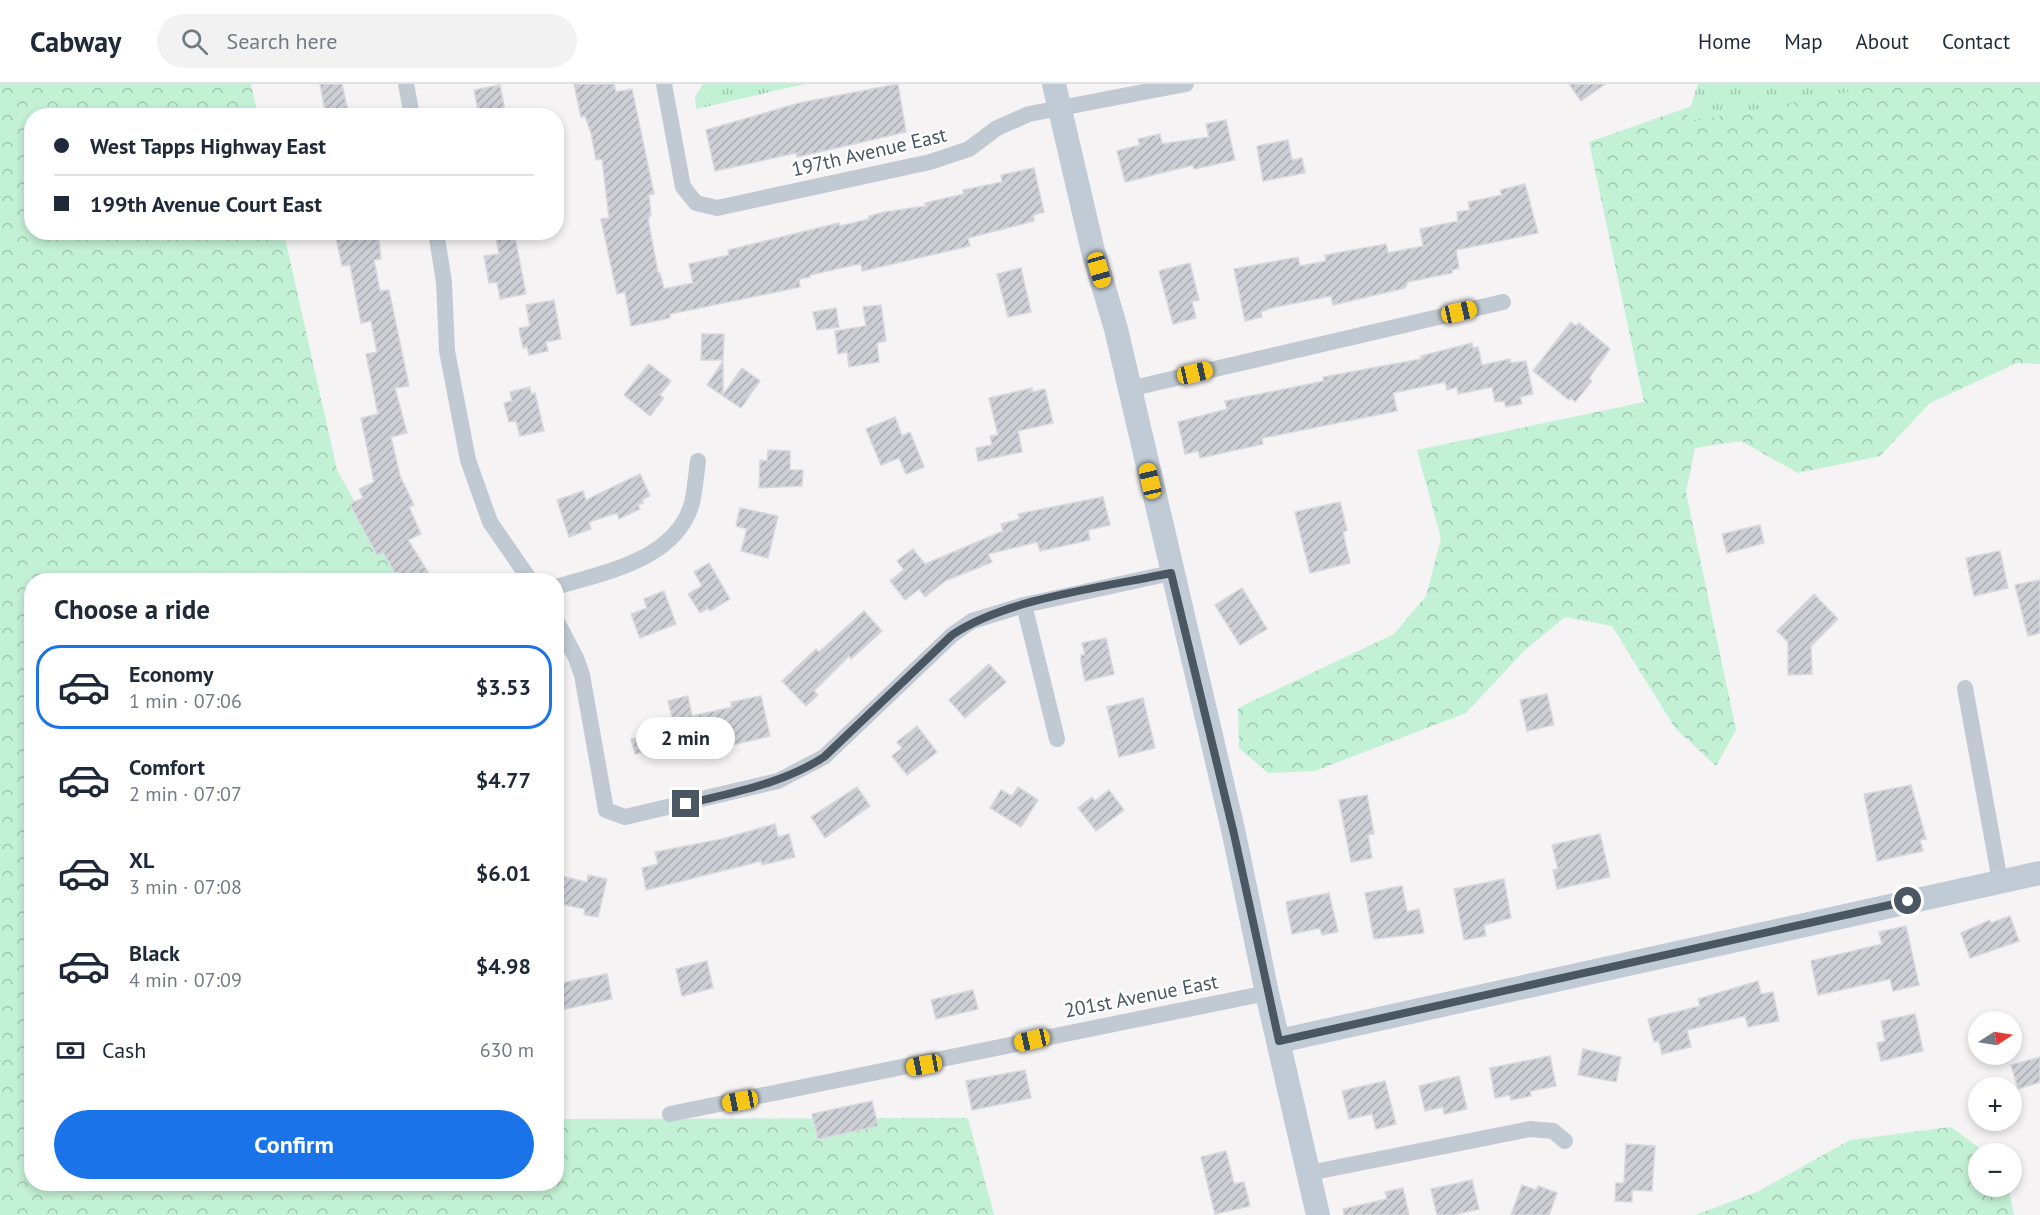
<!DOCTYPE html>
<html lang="en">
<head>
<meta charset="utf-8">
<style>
	:root { --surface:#fff; --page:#f2f2f3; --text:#1f2937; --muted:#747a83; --line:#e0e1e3; --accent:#1a73e8 }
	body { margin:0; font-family:"PT Sans",sans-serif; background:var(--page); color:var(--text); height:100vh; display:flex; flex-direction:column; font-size:22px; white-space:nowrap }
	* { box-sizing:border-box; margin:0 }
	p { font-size:20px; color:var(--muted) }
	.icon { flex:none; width:33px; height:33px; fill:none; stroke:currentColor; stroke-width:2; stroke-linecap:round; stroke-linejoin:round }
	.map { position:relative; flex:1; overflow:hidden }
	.panel { position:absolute; left:24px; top:489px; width:540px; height:618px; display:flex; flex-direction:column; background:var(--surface); border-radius:24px; box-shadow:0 3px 9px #0003 }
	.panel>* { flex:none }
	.banner { position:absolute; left:24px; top:24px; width:540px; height:132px; border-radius:24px; box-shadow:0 3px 9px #0003; display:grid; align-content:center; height:132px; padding:0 30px; background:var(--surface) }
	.needle { width:39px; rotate:78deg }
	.controls { position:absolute; left:1968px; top:927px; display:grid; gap:12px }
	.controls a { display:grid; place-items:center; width:54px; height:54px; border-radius:50%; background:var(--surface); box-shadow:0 3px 9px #0003; font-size:30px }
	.end { position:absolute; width:27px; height:27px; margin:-14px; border:8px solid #4a5661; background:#fff; box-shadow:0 0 0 3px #fff }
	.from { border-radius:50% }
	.bubble { position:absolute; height:42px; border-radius:21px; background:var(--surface); box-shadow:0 3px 9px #0003; font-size:20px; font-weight:800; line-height:42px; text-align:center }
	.car { position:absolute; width:18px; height:36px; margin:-18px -9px; border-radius:8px; box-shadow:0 0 4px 2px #0007; background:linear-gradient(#f5c518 24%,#345 0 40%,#f5c518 0 76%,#345 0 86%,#f5c518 0) }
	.banner b { display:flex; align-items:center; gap:21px; height:57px; font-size:22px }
	.banner b+b { border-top:2px solid var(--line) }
	.banner i { width:15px; height:15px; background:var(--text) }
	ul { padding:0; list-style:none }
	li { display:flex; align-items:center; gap:18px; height:84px; margin:0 12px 9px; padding:0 18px; border:3px solid transparent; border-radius:24px }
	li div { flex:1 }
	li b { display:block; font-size:22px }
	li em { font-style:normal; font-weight:800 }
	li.current { border-color:var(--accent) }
	li>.icon { width:54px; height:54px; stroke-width:1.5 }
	h2 { padding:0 30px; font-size:27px; line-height:72px }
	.pay { display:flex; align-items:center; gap:15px; height:66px; padding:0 30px; font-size:22px }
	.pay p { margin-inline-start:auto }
	.button { display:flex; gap:12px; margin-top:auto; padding:12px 30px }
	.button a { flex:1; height:69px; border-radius:36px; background:var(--accent); color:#fff; font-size:24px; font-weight:800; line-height:69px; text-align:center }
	header { display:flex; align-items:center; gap:36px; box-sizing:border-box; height:84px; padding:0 30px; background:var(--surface); border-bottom:2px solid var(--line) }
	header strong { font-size:28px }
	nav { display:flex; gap:33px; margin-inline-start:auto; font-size:21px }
	.search { width:420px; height:54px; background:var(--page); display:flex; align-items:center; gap:15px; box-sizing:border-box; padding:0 21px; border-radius:33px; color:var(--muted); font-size:22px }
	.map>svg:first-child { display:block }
	.forest { fill:url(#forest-crowns) }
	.park { fill:url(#park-tufts) }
	.building { fill:url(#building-hatch); stroke:#d7d9de; stroke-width:1.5 }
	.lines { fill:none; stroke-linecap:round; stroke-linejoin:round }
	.street { stroke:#c1cad2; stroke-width:16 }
	.secondary { stroke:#c1cbd6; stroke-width:24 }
	.route { stroke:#4a5661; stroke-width:8 }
	.labels { text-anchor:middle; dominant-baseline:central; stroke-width:4.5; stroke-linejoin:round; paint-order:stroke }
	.street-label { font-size:20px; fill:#4a5661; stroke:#fff }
</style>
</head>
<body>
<header>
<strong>Cabway</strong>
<div class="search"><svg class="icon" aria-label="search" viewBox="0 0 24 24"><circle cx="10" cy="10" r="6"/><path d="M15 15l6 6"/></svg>Search here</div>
<nav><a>Home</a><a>Map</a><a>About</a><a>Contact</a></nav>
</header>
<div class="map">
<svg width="2040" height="1131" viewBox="0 0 2040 1131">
	<defs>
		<pattern id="forest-crowns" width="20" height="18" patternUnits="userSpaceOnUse" patternTransform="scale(1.5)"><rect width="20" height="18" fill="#c3f1d5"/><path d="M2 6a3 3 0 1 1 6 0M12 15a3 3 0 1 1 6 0" fill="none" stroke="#a0c6b0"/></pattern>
		<pattern id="park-tufts" width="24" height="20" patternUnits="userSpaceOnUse" patternTransform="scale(1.5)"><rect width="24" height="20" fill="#c3f1d5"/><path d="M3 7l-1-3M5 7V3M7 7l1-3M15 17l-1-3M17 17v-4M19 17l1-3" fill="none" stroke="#a0c6b0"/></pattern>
		<pattern id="building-hatch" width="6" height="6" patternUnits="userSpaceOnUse" patternTransform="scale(1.5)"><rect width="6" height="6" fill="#cdcfd5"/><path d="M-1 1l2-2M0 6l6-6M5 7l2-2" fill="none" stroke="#a8abb0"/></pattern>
	</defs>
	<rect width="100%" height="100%" fill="#f5f3f3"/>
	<g class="forest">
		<polygon points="0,0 251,0 258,31 32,32 32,148 284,149 337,386 399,496 32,496 32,1100 556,1100 557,1035 968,1034 994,1131 0,1131"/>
		<polygon points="1725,0 2040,0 2040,280 2017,279 1930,319 1880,372 1798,389 1741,357 1695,364 1686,408 1736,646 1716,682 1675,644 1612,542 1565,533 1524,567 1466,629 1315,687 1268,689 1239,664 1238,624 1394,550 1426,512 1441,455 1417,366 1644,318 1589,58 1712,15"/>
		<polygon points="1951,1043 1986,1069 1978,1070 1978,1102 2008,1103 2014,1131 1695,1131 1757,1108 1850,1056"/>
	</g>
	<g class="park">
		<polygon points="703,0 805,0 696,25 695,13"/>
		<polygon points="1698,0 1888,0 1685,39"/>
	</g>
	<g class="building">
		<polygon points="320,0 342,0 349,32 326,32"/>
		<polygon points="574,0 614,0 616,8 632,5 654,110 649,111 651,131 648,135 658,189 660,189 664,205 693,199 689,180 729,171 728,166 839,139 840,142 869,135 869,132 885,128 926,122 925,119 964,110 963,106 1002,98 1001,91 1034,84 1044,128 1033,131 1034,137 968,154 970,162 862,187 861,180 854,181 810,191 810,193 799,195 800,203 670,230 670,234 631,242 625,208 617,210 601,135 609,134 602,75 596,76 591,49 585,32 581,33"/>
		<polygon points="898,0 906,48 797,73 796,69 715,87 706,46 799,19"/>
		<polygon points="1569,0 1605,0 1581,17"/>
		<polygon points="500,1 506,32 479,32 474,6"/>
		<polygon points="1226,36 1235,76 1194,85 1193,81 1125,98 1117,67 1140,61 1138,55 1160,50 1162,60 1209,53 1206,40"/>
		<polygon points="1288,56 1292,76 1302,74 1305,89 1263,97 1257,62"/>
		<polygon points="1525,100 1538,149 1456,166 1459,184 1452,186 1452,189 1408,198 1405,204 1333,221 1331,212 1271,224 1261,228 1262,233 1245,237 1234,185 1298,173 1300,182 1326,177 1325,171 1386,160 1388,169 1423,162 1420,145 1458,137 1457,128 1470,126 1468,118 1502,111 1500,106"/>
		<polygon points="335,148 378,148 381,175 374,176 380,207 389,206 409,302 395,304 407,349 391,353 400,392 414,421 409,423 421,450 408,456 433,496 394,496 398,494 383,468 377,471 350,420 363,414 359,405 374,398 361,334 378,330 366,270 377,268 371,237 361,239 350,181 342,182"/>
		<polygon points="495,148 514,148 526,210 500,215 497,198 489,199 484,172 499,170"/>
		<polygon points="1190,179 1199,216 1192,217 1196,234 1173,240 1159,187"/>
		<polygon points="1021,184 1031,228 1008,233 997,190"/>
		<polygon points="554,216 561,255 546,258 548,267 529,271 527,263 523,264 519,244 530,242 526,221"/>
		<polygon points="881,221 886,257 877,259 879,278 849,283 847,268 838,270 835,247 866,242 863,223"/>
		<polygon points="836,224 839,243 817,246 813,228"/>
		<polygon points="1571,238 1576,242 1579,239 1610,265 1589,294 1592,297 1575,318 1571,314 1569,316 1533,287"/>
		<polygon points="702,250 724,250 723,276 701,276"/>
		<polygon points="1472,259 1473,264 1478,263 1482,281 1510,275 1511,279 1526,277 1533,310 1520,313 1522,320 1506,323 1504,317 1495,318 1492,303 1458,310 1457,303 1447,306 1445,298 1393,309 1397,327 1262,354 1263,360 1200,374 1198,367 1185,370 1178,338 1227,325 1225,317 1324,297 1323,293 1421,275 1421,272"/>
		<polygon points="723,277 723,311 742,284 760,297 741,324 707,301"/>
		<polygon points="649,280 671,297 660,311 664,314 650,332 624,311"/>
		<polygon points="530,303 531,310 535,309 544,347 520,352 516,337 509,338 504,319 512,317 510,308"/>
		<polygon points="1032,304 1032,308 1045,305 1053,339 1018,347 1022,368 978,377 976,364 992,361 990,352 998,351 989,314"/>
		<polygon points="895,333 902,352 910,348 924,383 906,390 899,374 881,381 866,345"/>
		<polygon points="768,366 790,367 790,386 803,386 802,402 759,404 760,376 767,377"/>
		<polygon points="640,390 650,412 642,416 643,419 638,421 640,425 619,435 617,429 589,438 591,445 569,453 557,416 583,407 586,416"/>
		<polygon points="1103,413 1110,441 1088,446 1090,456 1040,467 1037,458 988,470 992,478 945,497 925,513 919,505 905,516 890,497 904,486 897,477 913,465 925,480 1003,447 1001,440 1020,435 1018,430"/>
		<polygon points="1340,418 1347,446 1343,448 1350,479 1310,489 1295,428"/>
		<polygon points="740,424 778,432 768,474 741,467 747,445 736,442"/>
		<polygon points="1760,441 1764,459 1727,469 1722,450"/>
		<polygon points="2000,467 2008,504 1974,512 1966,474"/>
		<polygon points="709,479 730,515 710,527 708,524 700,529 688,510 702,502 694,488"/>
		<polygon points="2040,496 2040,549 2028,552 2015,501"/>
		<polygon points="1242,504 1267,545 1240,561 1215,521"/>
		<polygon points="664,507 676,540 640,554 631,530 647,524 644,515"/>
		<polygon points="1814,510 1838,535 1811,562 1812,590 1788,591 1788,558 1777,547"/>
		<polygon points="864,527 882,547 851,575 849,572 814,607 818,611 806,622 782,597 816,565 819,568"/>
		<polygon points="1106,554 1114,590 1085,597 1081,578 1081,571 1085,571 1082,559"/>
		<polygon points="989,580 1006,598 965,634 949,616"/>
		<polygon points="1547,610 1554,641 1527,647 1520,616"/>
		<polygon points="688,612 692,632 732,623 731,618 761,612 770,652 711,666 709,661 652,674 651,667 635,670 631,655 675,645 668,617"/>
		<polygon points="1143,614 1155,664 1119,673 1107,623"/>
		<polygon points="917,642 937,668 907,691 892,672 902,664 897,658"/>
		<polygon points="1911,701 1926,755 1920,756 1923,767 1877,777 1864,710"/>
		<polygon points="857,703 870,722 825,754 811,733"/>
		<polygon points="1018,703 1038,716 1021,743 990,724 1001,706 1012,712"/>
		<polygon points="1109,706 1124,726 1096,747 1078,724 1092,713 1095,717"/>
		<polygon points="1367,711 1374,750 1368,751 1372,774 1351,778 1339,716"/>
		<polygon points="775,740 778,753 789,750 795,773 762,781 761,777 646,806 642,784 658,780 655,768 722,755"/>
		<polygon points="1600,750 1610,793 1557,805 1553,786 1558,785 1552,761"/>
		<polygon points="556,791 587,798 588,791 607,795 598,833 584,831 585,825 556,819"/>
		<polygon points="1504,795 1511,834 1484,841 1486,852 1464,856 1454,805"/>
		<polygon points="1402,802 1407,828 1419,825 1424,849 1374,855 1365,809"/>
		<polygon points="1329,809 1338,848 1322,851 1320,844 1292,850 1286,818"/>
		<polygon points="2010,832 2019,857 1970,874 1961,849 1990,836 1991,839"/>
		<polygon points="1906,842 1919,901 1893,907 1890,895 1818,911 1811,877 1882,860 1879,848"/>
		<polygon points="707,877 713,904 682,912 676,885"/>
		<polygon points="607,890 612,915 556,927 556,900"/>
		<polygon points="1758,897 1761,910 1773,908 1779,937 1748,943 1745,932 1687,946 1691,963 1662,970 1659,957 1654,958 1648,935 1700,922 1698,915"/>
		<polygon points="973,906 978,925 936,935 931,916"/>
		<polygon points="1915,930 1923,967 1881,977 1877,959 1885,957 1881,937"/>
		<polygon points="1583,965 1621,973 1616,998 1578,991"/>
		<polygon points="1550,972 1556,1002 1530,1007 1531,1012 1511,1016 1510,1011 1495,1014 1490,984"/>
		<polygon points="2040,973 2040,998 2018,1005 2011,981"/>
		<polygon points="1025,986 1031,1014 972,1026 966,997"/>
		<polygon points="1459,992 1467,1025 1444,1030 1443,1023 1425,1027 1419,1002"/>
		<polygon points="1385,997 1396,1040 1376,1045 1372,1030 1349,1035 1342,1007"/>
		<polygon points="872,1017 878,1042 818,1055 812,1030"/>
		<polygon points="1626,1060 1655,1062 1652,1107 1632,1106 1632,1118 1615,1117 1616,1099 1624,1099"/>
		<polygon points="1226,1067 1234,1100 1244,1098 1250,1122 1215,1130 1201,1073"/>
		<polygon points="1472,1096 1479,1125 1453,1131 1437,1131 1431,1105"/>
		<polygon points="1522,1101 1536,1106 1538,1102 1557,1109 1549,1131 1511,1131"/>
		<polygon points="1403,1104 1409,1131 1344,1131 1343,1125 1387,1115 1385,1108"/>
	</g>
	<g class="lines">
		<g class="street">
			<polyline points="406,0 412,32"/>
			<polyline points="664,0 683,103 696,119 717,124 930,78 969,65 997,44 1029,30 1186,0"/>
			<polyline points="436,148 444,198 447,267 468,376 490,438 530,496"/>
			<polyline points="1129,305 1503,218"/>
			<path d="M556,503c49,-15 120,-27 136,-84 3,-13 4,-28 6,-42"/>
			<polyline points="1024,521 1057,655"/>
			<polyline points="556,536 576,574 582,591 606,726 625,733 778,697 824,673 952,551 972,537 1024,521 1171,489"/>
			<polyline points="1965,604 2000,797"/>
			<polyline points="670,1030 1267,909"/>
			<polyline points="1309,1089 1530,1045 1553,1047 1565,1057"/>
		</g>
		<g class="secondary">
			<polyline points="1054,0 1093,167 1116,245 1234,750 1267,909 1318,1131"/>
			<polyline points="1279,957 2040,789"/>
		</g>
	</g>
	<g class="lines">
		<path class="route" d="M686,720c49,-12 96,-20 138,-47l128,-122c55,-37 153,-48 219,-62l63,261 45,207 629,-140"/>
	</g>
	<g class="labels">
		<g class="street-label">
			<text transform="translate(869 68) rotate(-13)">197th Avenue East</text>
			<text transform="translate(1141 912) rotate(-11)">201st Avenue East</text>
		</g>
	</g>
</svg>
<div class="controls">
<a><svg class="needle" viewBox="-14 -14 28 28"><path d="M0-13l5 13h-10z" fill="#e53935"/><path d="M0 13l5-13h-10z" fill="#747a83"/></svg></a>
<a>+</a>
<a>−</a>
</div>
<i class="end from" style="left:1908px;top:817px"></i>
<i class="end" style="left:686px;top:720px"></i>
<div class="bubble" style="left:636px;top:633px;width:99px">2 min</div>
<i class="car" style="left:1099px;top:186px;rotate:164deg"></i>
<i class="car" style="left:1459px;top:228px;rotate:77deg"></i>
<i class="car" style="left:1195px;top:289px;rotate:77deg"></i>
<i class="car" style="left:1150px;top:397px;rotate:347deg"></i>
<i class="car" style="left:1032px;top:956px;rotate:257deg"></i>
<i class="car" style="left:924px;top:981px;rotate:259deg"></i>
<i class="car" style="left:740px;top:1017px;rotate:259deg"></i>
<div class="banner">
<b><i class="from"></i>West Tapps Highway East</b>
<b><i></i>199th Avenue Court East</b>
</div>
<section class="panel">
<h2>Choose a ride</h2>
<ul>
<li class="current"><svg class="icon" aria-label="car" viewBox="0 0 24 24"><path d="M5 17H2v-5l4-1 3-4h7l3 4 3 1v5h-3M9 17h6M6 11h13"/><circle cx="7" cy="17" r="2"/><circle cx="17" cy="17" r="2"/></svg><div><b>Economy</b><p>1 min · 07:06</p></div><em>$3.53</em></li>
<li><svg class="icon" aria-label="car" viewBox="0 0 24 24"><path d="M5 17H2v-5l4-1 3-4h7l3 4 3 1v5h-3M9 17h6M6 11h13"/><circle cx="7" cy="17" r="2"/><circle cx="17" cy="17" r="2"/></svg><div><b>Comfort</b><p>2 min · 07:07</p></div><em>$4.77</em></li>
<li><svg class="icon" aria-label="car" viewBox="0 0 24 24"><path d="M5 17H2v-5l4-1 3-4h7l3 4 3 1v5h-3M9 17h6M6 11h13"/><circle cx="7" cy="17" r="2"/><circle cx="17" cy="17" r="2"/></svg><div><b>XL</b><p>3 min · 07:08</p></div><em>$6.01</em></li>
<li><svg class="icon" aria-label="car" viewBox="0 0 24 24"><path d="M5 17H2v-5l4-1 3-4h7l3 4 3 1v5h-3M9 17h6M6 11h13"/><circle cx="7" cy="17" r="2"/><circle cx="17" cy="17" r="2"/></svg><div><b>Black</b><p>4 min · 07:09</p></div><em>$4.98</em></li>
</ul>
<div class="pay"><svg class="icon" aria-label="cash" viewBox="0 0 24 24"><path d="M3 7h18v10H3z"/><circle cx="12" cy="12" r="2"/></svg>Cash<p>630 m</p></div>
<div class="button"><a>Confirm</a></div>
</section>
</div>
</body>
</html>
